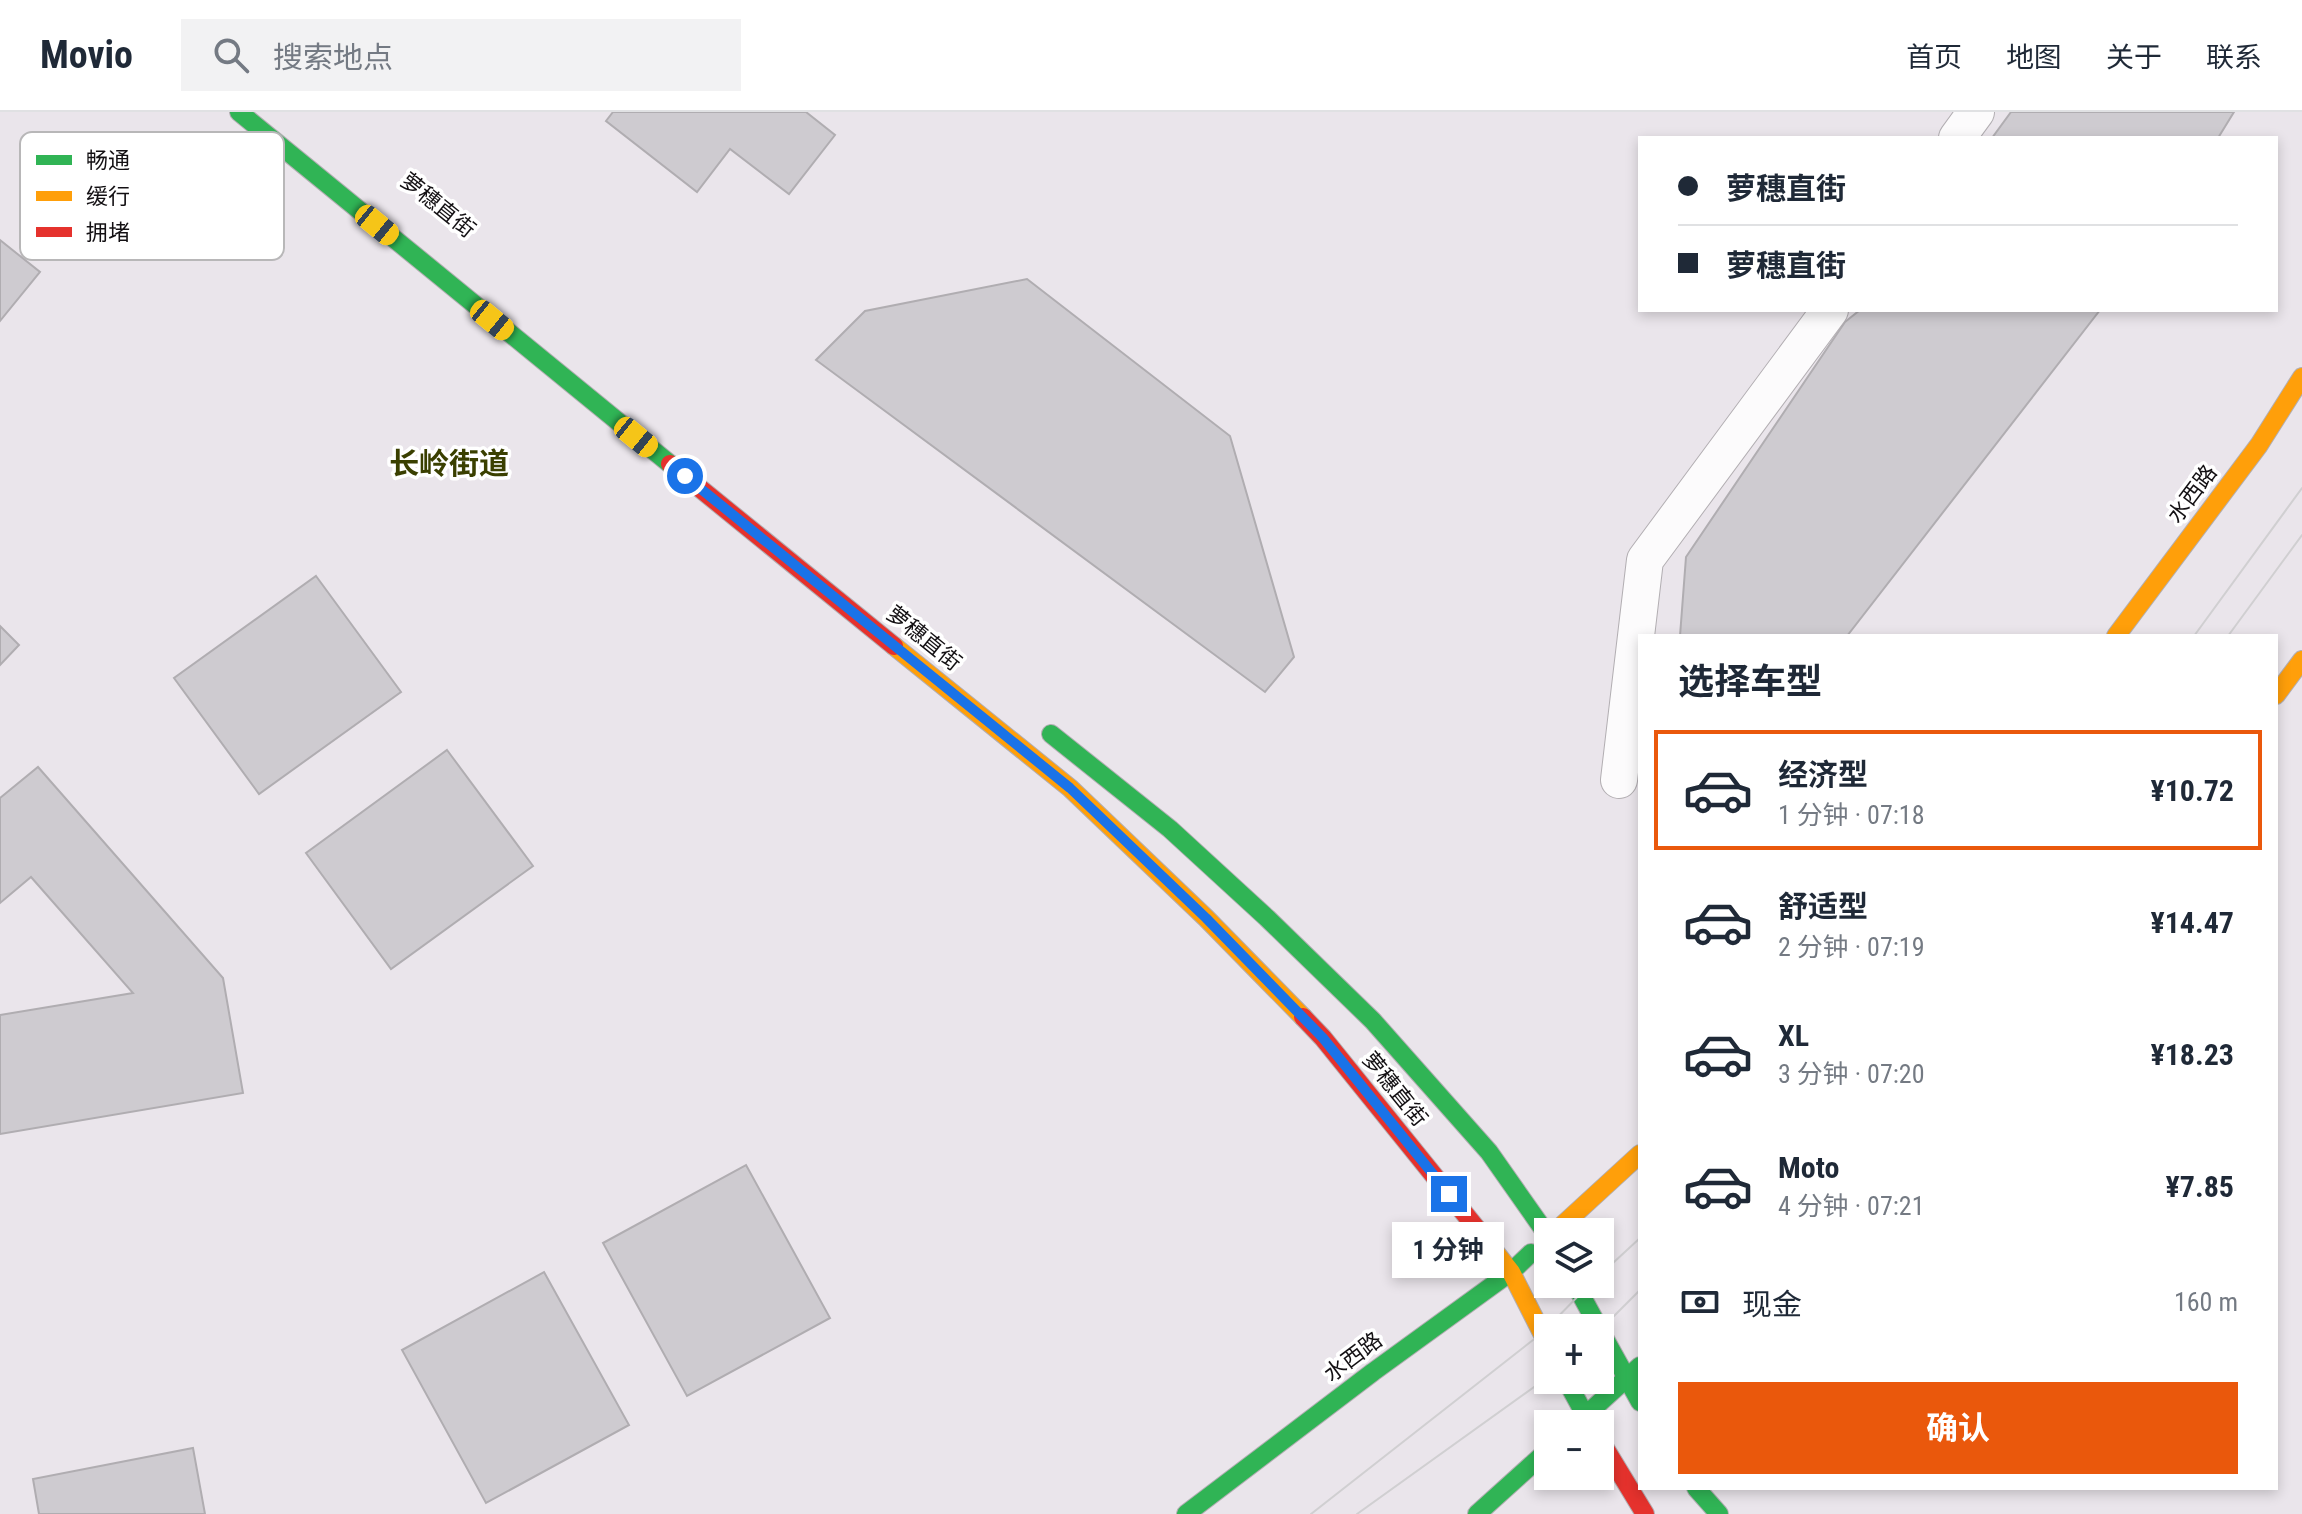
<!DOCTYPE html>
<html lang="zh">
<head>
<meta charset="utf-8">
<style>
	:root { --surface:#fff; --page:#f2f2f3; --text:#1f2937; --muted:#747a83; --line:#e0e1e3; --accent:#ea580c }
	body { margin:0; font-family:"Roboto Condensed","Noto Sans SC",sans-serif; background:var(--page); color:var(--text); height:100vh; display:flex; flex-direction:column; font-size:30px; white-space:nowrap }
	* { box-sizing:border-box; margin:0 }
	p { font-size:26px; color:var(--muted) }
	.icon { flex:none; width:44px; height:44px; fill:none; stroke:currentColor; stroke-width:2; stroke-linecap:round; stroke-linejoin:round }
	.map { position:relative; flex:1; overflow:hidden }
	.details { position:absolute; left:1638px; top:522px; width:640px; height:856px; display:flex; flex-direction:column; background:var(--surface); border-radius:0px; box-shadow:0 4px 12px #0003 }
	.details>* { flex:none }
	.top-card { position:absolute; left:1638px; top:24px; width:640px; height:176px; border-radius:0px; box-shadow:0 4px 12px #0003; display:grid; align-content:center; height:176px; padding:0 40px; background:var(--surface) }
	.tools { position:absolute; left:1534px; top:1106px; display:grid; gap:16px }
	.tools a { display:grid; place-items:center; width:80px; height:80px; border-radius:0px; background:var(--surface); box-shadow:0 4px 12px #0003; font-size:40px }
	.end { position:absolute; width:36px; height:36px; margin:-18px; border:10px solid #1a73e8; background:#fff; box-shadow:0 0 0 4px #fff }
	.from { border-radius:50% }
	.bubble { position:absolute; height:56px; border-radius:0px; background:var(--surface); box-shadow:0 4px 12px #0003; font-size:26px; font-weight:700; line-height:56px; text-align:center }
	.car { position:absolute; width:24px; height:48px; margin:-24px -12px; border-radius:10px; box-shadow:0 0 6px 2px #0007; background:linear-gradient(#f5c518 24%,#345 0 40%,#f5c518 0 76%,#345 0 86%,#f5c518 0) }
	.top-card b { display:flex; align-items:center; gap:28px; height:76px; font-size:30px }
	.top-card b+b { border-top:2px solid var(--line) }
	.top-card i { width:20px; height:20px; background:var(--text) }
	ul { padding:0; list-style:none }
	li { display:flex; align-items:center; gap:24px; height:120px; margin:0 16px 12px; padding:0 24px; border:4px solid transparent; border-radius:0px }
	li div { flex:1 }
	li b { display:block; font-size:30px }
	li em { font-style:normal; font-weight:700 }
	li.selected { border-color:var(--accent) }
	li>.icon { width:72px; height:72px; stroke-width:1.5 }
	h2 { padding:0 40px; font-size:36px; line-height:96px }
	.pay { display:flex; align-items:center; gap:20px; height:88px; padding:0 40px; font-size:30px }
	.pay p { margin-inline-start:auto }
	.action { display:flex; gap:16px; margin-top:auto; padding:16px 40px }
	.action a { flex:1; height:92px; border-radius:0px; background:var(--accent); color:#fff; font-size:32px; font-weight:700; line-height:92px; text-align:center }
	header { display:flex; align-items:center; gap:48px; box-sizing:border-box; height:112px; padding:0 40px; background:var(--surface); border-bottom:2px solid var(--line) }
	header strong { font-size:38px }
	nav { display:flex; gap:44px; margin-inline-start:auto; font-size:28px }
	.search { width:560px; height:72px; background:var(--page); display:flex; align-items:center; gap:20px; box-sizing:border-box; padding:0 28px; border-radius:0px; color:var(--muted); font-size:30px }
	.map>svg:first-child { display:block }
	.building { fill:#cecbd0; stroke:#b0adb1; stroke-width:2 }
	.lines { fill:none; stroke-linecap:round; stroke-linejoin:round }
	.street-casing { stroke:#b2aeb2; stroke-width:38 }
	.fast-casing { stroke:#b2aeb2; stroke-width:20 }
	.slow-casing { stroke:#b2aeb2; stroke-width:20 }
	.jam-casing { stroke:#b2aeb2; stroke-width:20 }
	.street { stroke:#fcfbfc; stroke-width:36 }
	.fast { stroke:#30b455; stroke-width:18 }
	.slow { stroke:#ff9f0a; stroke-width:18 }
	.jam { stroke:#e5322d; stroke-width:18 }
	.tram { stroke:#d0cfd1; stroke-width:2 }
	.route { stroke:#1a73e8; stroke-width:10 }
	.labels { text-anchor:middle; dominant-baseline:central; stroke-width:7; stroke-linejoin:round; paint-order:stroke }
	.street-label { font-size:22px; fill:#131013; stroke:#fff }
	.district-label { font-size:30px; font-weight:bold; fill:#3a3f00; stroke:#fff }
	.key { fill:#fff; stroke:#b8b7b8; stroke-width:2 }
	.key-label { font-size:22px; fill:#131013 }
</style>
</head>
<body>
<header>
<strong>Movio</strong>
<div class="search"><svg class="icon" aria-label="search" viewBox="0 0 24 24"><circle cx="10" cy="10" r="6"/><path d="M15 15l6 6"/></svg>搜索地点</div>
<nav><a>首页</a><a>地图</a><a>关于</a><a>联系</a></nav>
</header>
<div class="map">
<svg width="2302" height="1402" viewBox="0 0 2302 1402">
	<rect width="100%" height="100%" fill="#eae5eb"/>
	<g class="building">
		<polygon points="613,0 806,0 835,23 789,82 730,37 697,80 606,9"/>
		<polygon points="2011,0 2234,0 2218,26 1992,26"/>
		<polygon points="0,128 40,160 0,209"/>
		<polygon points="1027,167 1230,324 1294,545 1265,580 816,248 865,199"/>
		<polygon points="1860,198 2100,198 1847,524 1680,524 1686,445 1845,210"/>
		<polygon points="316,464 401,580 259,682 174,566"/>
		<polygon points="0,514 19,533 0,553"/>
		<polygon points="447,638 533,754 391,857 306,741"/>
		<polygon points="38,655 223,866 243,981 0,1022 0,903 133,881 31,765 0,791 0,686"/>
		<polygon points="746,1053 830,1206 687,1284 603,1131"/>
		<polygon points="544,1160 629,1313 486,1391 402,1238"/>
		<polygon points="193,1336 205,1402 39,1402 33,1367"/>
	</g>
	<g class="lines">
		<defs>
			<g id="street">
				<polyline points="1957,26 1976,0"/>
				<polyline points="1619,668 1645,448 1830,198"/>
			</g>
			<g id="fast">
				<polyline points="239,0 670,352"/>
				<polyline points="1051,622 1170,717 1267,806 1373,909 1489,1040 1548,1124"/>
				<polyline points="1575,1172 1599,1216"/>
				<polyline points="1600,1218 1640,1290"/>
				<polyline points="1566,1268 1590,1312"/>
				<polyline points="1576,1312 1640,1254"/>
				<polyline points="1696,1376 1719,1402"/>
				<polyline points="1186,1402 1373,1260 1511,1160 1531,1141"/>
				<polyline points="1477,1402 1548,1338"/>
			</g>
			<g id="slow">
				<polyline points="2116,524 2259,333 2302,265"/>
				<polyline points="894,534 1070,676 1206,806 1303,905"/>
				<polyline points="2276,583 2302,548"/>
				<polyline points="1477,1117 1511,1160 1548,1233"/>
				<polyline points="1555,1120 1640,1042"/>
			</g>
			<g id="jam">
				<polyline points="670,352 894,534"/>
				<polyline points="1303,905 1323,926 1477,1117"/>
				<polyline points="1600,1328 1645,1402"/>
			</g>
		</defs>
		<use href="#street" class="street-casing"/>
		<use href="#fast" class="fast-casing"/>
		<use href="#slow" class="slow-casing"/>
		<use href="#jam" class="jam-casing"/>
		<use href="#street" class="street"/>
		<use href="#fast" class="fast"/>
		<use href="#slow" class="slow"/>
		<use href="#jam" class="jam"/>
		<g class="tram">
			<polyline points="2194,524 2302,376"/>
			<polyline points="2228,524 2302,423"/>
			<polyline points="1600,1163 1640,1126"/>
			<polyline points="1600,1218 1640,1178"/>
			<polyline points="1311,1402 1542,1221 1590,1172"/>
			<polyline points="1357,1402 1548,1265"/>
		</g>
	</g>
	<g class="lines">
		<polyline class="route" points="685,364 1070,676 1206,806 1323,926 1449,1082"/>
	</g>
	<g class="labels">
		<g class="street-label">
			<text transform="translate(438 93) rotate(39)">萝穗直街</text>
			<text transform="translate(2192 382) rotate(-53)">水西路</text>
			<text transform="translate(924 526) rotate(39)">萝穗直街</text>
			<text transform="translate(1395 977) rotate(51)">萝穗直街</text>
			<text transform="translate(1353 1245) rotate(-37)">水西路</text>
		</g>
		<g class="district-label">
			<text x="449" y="351">长岭街道</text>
		</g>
	</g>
	<rect x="20" y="20" width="264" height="128" rx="12" class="key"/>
	<rect x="36" y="43" width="36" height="10" fill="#30b455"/>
	<rect x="36" y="79" width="36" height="10" fill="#ff9f0a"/>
	<rect x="36" y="115" width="36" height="10" fill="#e5322d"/>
	<g class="key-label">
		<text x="86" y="56">畅通</text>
		<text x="86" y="92">缓行</text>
		<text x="86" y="128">拥堵</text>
	</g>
</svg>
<div class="tools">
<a><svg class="icon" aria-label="layers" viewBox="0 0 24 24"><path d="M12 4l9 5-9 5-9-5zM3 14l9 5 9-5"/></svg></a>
<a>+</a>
<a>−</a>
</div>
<i class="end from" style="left:685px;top:364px"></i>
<i class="end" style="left:1449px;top:1082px"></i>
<div class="bubble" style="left:1392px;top:1110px;width:112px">1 分钟</div>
<i class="car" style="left:377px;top:113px;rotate:129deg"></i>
<i class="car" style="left:492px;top:208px;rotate:129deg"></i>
<i class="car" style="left:636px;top:325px;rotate:129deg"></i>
<div class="top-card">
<b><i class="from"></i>萝穗直街</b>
<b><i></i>萝穗直街</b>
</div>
<section class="details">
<h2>选择车型</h2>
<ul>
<li class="selected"><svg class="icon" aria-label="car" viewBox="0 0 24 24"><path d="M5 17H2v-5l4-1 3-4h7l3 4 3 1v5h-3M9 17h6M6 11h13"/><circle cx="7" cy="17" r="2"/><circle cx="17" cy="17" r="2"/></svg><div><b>经济型</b><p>1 分钟 · 07:18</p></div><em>¥10.72</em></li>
<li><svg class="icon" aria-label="car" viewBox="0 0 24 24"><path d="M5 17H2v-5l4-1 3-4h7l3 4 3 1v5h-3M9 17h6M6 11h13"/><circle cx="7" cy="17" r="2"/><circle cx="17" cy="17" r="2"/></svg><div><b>舒适型</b><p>2 分钟 · 07:19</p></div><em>¥14.47</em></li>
<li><svg class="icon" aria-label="car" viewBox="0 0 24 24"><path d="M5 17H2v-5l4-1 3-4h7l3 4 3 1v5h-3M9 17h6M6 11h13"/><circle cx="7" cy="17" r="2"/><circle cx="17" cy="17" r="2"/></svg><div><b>XL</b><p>3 分钟 · 07:20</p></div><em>¥18.23</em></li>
<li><svg class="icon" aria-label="car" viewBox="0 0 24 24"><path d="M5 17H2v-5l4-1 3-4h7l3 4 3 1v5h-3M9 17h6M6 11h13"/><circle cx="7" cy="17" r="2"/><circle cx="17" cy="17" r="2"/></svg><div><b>Moto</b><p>4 分钟 · 07:21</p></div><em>¥7.85</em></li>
</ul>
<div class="pay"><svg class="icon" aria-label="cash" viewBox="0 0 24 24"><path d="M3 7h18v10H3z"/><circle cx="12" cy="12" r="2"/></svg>现金<p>160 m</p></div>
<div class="action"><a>确认</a></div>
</section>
</div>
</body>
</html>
